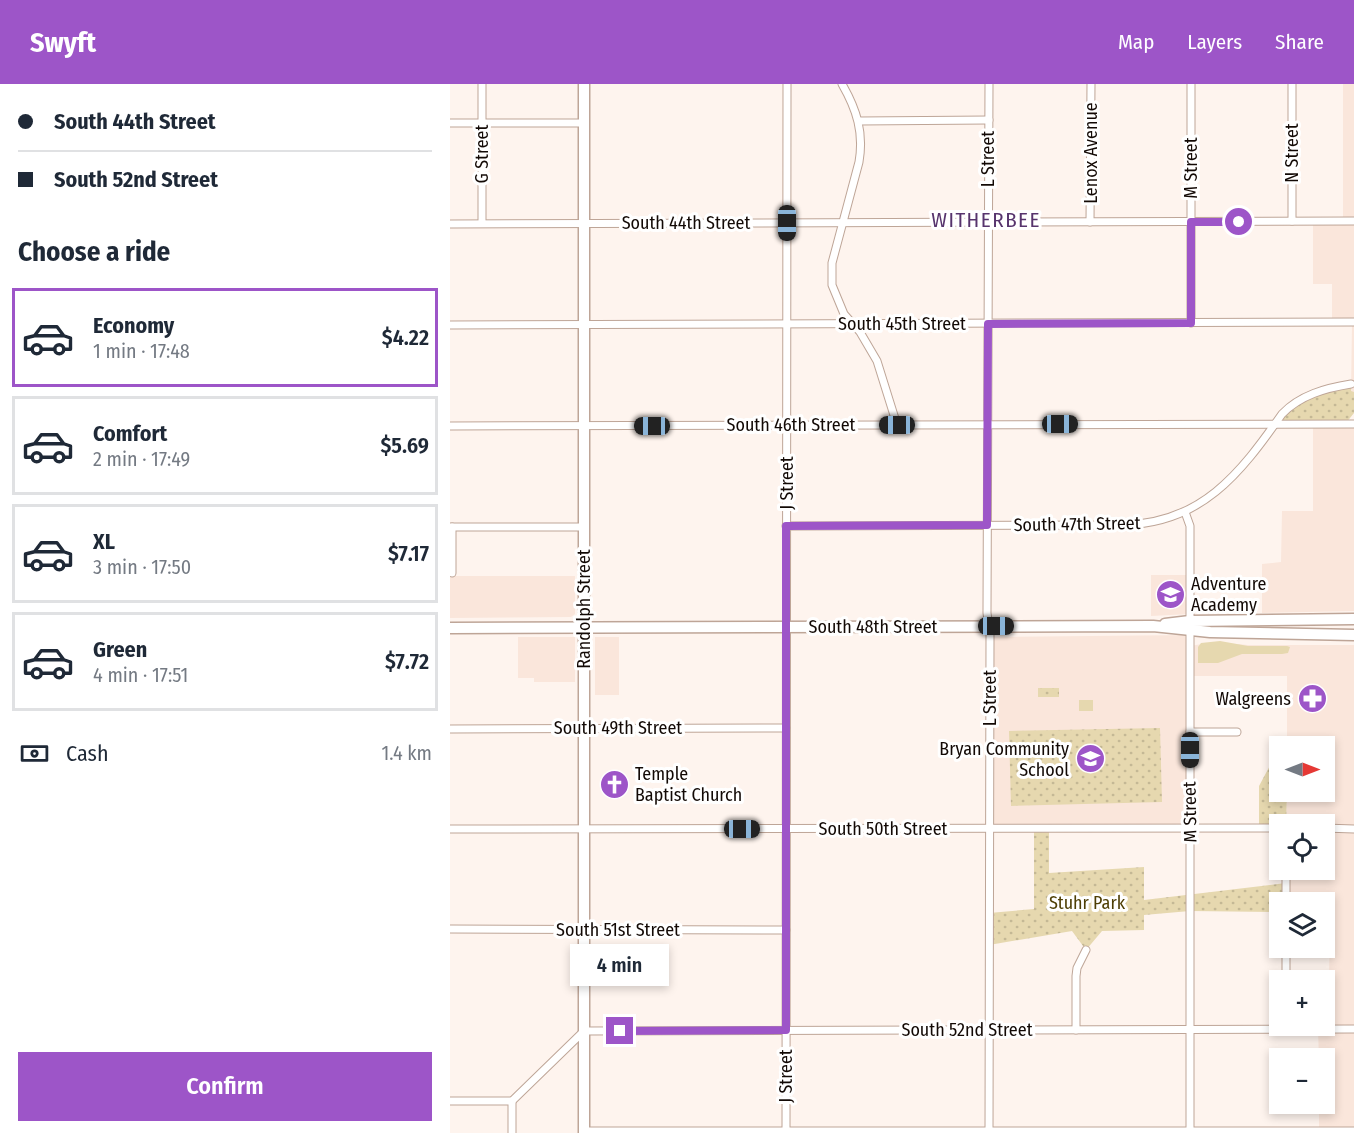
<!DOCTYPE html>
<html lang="en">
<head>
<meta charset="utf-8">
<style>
	:root { --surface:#fff; --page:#f2f2f3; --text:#1f2937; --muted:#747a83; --line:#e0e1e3; --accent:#9d55c8 }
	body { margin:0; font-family:"Fira Sans Condensed",sans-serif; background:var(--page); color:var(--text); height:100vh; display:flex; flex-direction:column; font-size:22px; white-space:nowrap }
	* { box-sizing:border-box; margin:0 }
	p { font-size:20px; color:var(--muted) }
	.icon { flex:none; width:33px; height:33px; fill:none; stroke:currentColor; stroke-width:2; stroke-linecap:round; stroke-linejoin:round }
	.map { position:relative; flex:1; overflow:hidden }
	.side { display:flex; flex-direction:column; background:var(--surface); width:450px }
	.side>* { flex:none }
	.banner { display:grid; align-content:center; height:132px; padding:0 18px; background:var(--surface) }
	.needle { width:39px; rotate:90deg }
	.fabs { position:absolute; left:819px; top:652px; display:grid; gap:12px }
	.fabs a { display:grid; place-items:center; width:66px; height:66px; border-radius:0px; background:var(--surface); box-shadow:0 3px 9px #0003; font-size:30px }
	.end { position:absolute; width:27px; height:27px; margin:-14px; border:8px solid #9d55c8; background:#fff; box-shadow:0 0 0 3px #fff }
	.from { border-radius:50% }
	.bubble { position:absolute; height:42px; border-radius:0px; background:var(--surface); box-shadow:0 3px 9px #0003; font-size:20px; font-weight:600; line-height:42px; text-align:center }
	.car { position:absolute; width:18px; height:36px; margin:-18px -9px; border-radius:8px; box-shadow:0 0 4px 2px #0007; background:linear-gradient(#222 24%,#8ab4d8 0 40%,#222 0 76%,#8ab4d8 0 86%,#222 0) }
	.banner b { display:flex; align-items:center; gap:21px; height:57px; font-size:22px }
	.banner b+b { border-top:2px solid var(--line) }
	.banner i { width:15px; height:15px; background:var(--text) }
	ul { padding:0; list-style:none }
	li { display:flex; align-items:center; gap:18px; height:99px; margin:0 12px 9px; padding:0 6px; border:3px solid var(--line); border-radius:0px }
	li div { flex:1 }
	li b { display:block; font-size:22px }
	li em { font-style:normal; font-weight:600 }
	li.selected { border-color:var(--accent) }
	li>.icon { width:54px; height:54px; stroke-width:1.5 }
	h2 { padding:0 18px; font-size:27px; line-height:72px }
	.pay { display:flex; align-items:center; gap:15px; height:66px; padding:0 18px; font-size:22px }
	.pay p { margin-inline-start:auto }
	.action { display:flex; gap:12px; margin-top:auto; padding:12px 18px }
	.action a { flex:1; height:69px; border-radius:0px; background:var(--accent); color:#fff; font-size:24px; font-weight:600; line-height:69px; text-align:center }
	header { display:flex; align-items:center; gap:36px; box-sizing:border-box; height:84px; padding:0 30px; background:var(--accent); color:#fff }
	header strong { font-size:28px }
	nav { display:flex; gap:33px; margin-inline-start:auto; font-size:21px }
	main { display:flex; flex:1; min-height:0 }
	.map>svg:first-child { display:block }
	.built { fill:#fae6db }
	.grass { fill:#e6d8af }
	.park { fill:url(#park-dots) }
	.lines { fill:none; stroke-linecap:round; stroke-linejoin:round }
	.street-casing { stroke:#bea597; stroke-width:9 }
	.secondary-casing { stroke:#bea597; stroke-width:13 }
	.street { stroke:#fff; stroke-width:7 }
	.secondary { stroke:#fff; stroke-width:10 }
	.route { stroke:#9d55c8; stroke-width:8 }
	.labels { text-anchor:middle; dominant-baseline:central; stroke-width:6; stroke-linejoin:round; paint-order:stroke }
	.street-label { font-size:18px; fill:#120905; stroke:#fff }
	.poi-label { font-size:18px; fill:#120905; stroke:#fff; text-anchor:start }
	.park-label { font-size:18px; fill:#4e3e04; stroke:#fff }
	.quarter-label { font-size:21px; letter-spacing:1.5px; fill:#57346d; stroke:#fff }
</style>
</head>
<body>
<header>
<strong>Swyft</strong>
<nav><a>Map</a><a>Layers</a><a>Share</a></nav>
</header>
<main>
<section class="side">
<div class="banner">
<b><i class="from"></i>South 44th Street</b>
<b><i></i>South 52nd Street</b>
</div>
<h2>Choose a ride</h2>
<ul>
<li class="selected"><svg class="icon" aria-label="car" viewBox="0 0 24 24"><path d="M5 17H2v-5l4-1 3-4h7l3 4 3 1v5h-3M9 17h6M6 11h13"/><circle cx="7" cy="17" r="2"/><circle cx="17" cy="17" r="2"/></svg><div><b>Economy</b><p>1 min · 17:48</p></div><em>$4.22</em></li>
<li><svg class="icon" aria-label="car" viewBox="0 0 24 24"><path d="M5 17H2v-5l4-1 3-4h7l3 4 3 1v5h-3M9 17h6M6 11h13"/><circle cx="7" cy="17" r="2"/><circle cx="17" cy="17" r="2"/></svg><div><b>Comfort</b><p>2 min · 17:49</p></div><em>$5.69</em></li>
<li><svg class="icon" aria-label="car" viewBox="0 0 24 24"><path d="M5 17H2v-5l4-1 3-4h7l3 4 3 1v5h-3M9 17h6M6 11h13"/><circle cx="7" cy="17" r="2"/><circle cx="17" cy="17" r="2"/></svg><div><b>XL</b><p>3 min · 17:50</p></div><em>$7.17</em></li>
<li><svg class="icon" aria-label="car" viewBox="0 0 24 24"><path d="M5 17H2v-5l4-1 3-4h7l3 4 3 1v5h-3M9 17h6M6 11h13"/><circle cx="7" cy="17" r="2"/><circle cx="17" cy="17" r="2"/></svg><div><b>Green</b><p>4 min · 17:51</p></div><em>$7.72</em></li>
</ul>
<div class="pay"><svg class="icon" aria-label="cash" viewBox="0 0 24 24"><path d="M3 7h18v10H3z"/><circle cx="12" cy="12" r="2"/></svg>Cash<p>1.4 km</p></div>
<div class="action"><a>Confirm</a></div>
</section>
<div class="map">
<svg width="904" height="1049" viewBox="0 0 904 1049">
	<defs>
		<pattern id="park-dots" width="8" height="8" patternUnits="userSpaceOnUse" patternTransform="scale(1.5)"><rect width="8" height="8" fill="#e6d8af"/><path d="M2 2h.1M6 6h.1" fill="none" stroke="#c4b895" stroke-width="1.8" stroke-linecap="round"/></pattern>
	</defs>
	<rect width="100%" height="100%" fill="#fef4ee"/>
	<g class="built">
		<polygon points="893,0 904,0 904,308 901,308 902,239 882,239 882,200 863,200 863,137 893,137"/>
		<polygon points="863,339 904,340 904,527 812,529 812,480 831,478 832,427 863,427"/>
		<polygon points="701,491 740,491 740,530 701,532"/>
		<polygon points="0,492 125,492 125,530 121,533 0,534"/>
		<polygon points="740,551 740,562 764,558 798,561 904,561 904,1049 869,1049 869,1020 874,1020 874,975 869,975 868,946 874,942 875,904 879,904 880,816 836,816 836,786 874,786 874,741 836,741 837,708 874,708 874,663 837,663 837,592 740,592 740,744 540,745 540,553"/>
		<polygon points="68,553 125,553 125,598 84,598 84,594 68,594"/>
		<rect x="145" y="553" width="24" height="58"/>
	</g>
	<g class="grass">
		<polygon points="770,557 798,562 837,562 840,563 838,569 832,570 792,570 768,579 748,579 748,563 751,559"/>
		<rect x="629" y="616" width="14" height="11"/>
	</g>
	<g class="park">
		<polygon points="901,300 901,307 904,308 904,329 896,339 826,339 850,316"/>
		<rect x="588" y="604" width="21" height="9"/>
		<polygon points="710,644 712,718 561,722 559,647"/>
		<polygon points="823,676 829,676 830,708 837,708 836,741 809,744 809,702"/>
		<polygon points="584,744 599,744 599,789 694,783 694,816 836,799 836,819 830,819 829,828 740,827 694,831 694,846 652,847 636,866 622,847 539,861 539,829 584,825"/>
	</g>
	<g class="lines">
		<defs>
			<g id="street">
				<path d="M392,0c15,26 22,49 17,78l-27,101v22l12,29 16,18 17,29 20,64"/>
				<polyline points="539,0 537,529 540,551 539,1049"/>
				<polyline points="409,37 539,36"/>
				<polyline points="0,39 134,39"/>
				<polyline points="842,137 842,0"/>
				<polyline points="640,138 641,0"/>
				<polyline points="32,139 32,0"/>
				<polyline points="0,140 904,137"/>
				<polyline points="741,239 741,0"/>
				<polyline points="0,241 904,238"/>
				<polyline points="0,342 904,340"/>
				<polyline points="735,428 740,442 740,1049"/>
				<path d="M336,442l336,-1c79,-1 118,-51 160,-111 18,-19 44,-26 69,-30"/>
				<polyline points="0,443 134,443"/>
				<polyline points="2,443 2,489"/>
				<polyline points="0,645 336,644"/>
				<polyline points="740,648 787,648"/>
				<polyline points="874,744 904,745"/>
				<polyline points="0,745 830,744"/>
				<polyline points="836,819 836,786"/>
				<polyline points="0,845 336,846"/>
				<polyline points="836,897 836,864"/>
				<polyline points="626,946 626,892 627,884 636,866"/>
				<polyline points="0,1017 62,1017 134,947 904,945"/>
				<polyline points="62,1017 62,1049"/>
				<polyline points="134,1047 904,1047"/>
				<polyline points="336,1049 337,0"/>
			</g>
			<g id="secondary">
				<polyline points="715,540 740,537 904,535"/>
				<polyline points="0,544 703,542 760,548 904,551"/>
				<polyline points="134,1049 134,0"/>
			</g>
		</defs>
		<use href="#street" class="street-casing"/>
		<use href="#secondary" class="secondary-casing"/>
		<use href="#street" class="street"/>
		<use href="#secondary" class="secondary"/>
	</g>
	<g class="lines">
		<polyline class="route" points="170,947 336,946 336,442 537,441 538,240 741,239 741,138 789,138"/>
	</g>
	<defs>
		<symbol id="school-disc" viewBox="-11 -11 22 22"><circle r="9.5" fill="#9d55c8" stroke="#fff"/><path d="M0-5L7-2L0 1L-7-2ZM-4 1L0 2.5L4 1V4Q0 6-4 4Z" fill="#fff"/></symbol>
		<symbol id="pharmacy-disc" viewBox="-11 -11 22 22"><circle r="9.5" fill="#9d55c8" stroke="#fff"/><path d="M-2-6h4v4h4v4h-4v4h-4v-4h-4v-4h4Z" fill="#fff"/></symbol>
		<symbol id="church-disc" viewBox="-11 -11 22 22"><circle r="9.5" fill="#9d55c8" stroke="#fff"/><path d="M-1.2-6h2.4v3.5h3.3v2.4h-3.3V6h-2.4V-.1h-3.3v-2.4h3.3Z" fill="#fff"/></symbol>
	</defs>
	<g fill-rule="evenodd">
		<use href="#school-disc" x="704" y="494" width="33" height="33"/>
		<use href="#pharmacy-disc" x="846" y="598" width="33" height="33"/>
		<use href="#school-disc" x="624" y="658" width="33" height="33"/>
		<use href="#church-disc" x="148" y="684" width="33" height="33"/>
	</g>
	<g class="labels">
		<g class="street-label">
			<text transform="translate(641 69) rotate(-90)">Lenox Avenue</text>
			<text transform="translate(842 69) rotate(-90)">N Street</text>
			<text transform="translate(32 70) rotate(-90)">G Street</text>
			<text transform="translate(538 75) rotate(-90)">L Street</text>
			<text transform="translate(741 84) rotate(-90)">M Street</text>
			<text x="236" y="139">South 44th Street</text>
			<text x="452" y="240">South 45th Street</text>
			<text x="341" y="341">South 46th Street</text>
			<text transform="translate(337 399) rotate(-90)">J Street</text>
			<text transform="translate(627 440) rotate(-1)">South 47th Street</text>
			<text transform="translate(134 525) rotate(-90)">Randolph Street</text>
			<text x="423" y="543">South 48th Street</text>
			<text transform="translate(540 614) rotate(-90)">L Street</text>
			<text x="168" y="644">South 49th Street</text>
			<text transform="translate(740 728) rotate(-91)">M Street</text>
			<text x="433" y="745">South 50th Street</text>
			<text x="168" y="846">South 51st Street</text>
			<text x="517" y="946">South 52nd Street</text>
			<text transform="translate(336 992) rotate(-90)">J Street</text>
		</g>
		<g class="poi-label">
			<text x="741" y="500">Adventure<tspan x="741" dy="21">Academy</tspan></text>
			<text x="841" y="615" text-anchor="end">Walgreens</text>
			<text x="619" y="665" text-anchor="end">Bryan Community<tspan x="619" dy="21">School</tspan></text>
			<text x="185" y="690">Temple<tspan x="185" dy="21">Baptist Church</tspan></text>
		</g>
		<g class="park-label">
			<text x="637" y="819">Stuhr Park</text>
		</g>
		<g class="quarter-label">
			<text x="536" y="136">WITHERBEE</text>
		</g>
	</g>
</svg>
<div class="fabs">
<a><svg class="needle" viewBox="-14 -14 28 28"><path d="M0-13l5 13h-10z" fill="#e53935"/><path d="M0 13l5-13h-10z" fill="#747a83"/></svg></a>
<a><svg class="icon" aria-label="locate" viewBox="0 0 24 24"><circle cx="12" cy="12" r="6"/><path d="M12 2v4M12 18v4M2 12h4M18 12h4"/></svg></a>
<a><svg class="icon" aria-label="layers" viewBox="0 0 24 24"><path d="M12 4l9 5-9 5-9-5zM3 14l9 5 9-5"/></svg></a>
<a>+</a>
<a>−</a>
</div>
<i class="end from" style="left:789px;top:138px"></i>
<i class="end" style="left:170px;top:947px"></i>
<div class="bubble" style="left:120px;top:860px;width:99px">4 min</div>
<i class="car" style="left:337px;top:139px;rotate:180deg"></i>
<i class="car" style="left:610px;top:340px;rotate:90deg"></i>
<i class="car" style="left:447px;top:341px;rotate:270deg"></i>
<i class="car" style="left:202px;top:342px;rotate:270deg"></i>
<i class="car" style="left:546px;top:542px;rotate:90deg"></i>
<i class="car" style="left:740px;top:666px;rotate:180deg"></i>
<i class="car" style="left:292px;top:745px;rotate:90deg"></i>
</div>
</main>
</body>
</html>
